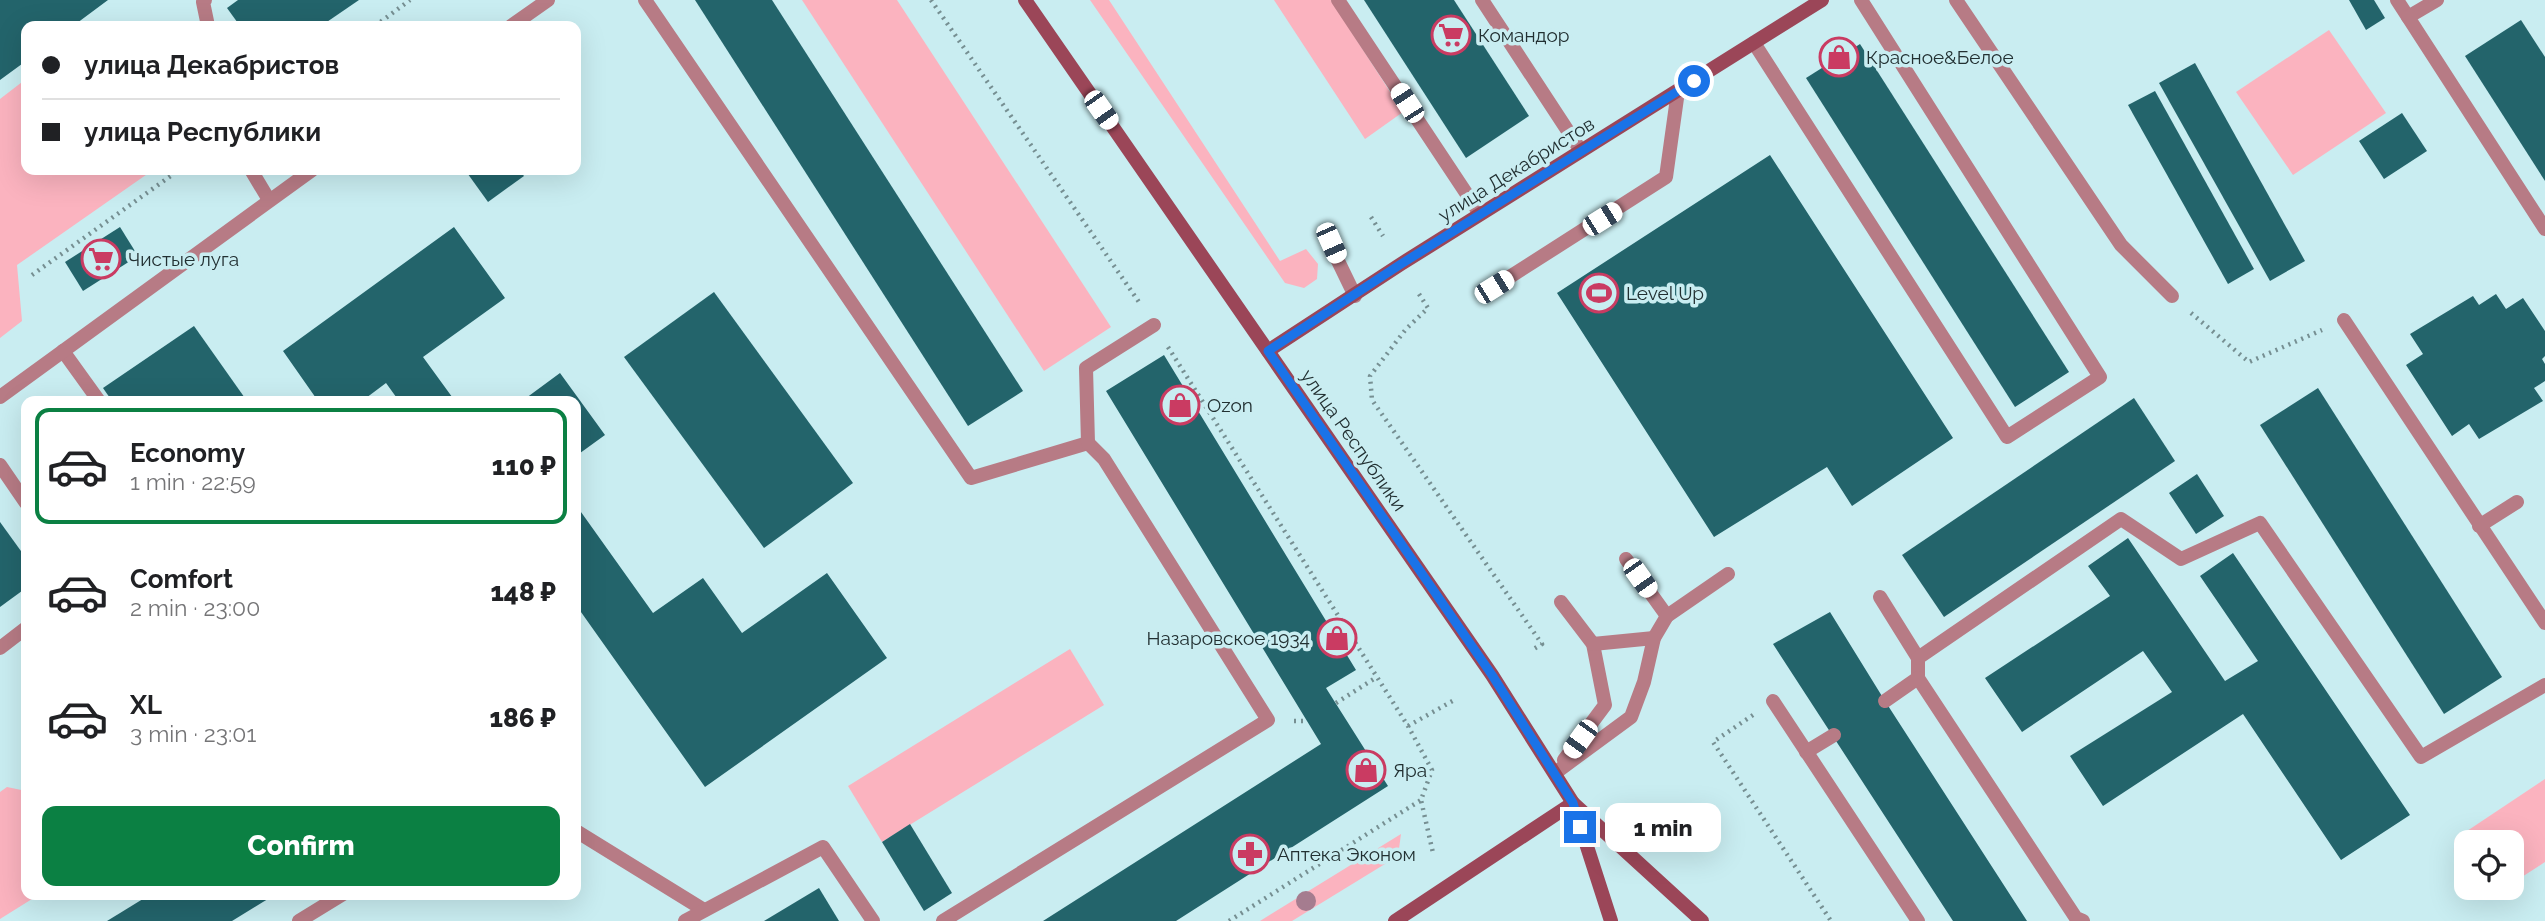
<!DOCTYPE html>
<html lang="en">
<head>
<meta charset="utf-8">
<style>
	:root { --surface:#fff; --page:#f6f6f6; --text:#202124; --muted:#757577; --line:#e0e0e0; --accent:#0b8043 }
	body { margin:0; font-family:Raleway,sans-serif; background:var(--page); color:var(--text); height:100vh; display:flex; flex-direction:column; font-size:26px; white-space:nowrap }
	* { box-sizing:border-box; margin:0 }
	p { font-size:23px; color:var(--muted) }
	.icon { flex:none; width:38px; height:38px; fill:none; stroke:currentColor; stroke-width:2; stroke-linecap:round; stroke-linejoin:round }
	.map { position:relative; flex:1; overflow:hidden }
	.details { position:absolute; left:21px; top:396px; width:560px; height:504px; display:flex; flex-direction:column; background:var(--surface); border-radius:14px; box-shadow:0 7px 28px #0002 }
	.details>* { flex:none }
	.guide { position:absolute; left:21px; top:21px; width:560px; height:154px; border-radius:14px; box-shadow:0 7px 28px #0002; display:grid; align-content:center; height:154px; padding:0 21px; background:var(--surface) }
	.controls { position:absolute; left:2454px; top:830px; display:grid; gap:14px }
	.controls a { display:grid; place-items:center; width:70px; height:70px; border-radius:14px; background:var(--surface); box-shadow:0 7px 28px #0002; font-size:35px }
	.end { position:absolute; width:32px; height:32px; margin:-16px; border:9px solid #1a73e8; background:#fff; box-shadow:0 0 0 4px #fff }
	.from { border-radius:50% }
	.bubble { position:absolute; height:49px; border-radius:14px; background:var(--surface); box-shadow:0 7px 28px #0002; font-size:23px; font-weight:800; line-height:49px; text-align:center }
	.car { position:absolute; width:21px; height:42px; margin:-21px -10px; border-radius:9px; box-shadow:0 0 5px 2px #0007; background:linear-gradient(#fff 24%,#345 0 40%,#fff 0 76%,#345 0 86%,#fff 0) }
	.guide b { display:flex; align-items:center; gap:24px; height:66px; font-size:26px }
	.guide b+b { border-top:2px solid var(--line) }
	.guide i { width:18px; height:18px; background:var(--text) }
	ul { padding:12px 0 0; list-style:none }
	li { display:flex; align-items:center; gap:21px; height:116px; margin:0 14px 10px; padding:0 7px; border:4px solid transparent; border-radius:14px }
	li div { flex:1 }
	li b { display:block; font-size:26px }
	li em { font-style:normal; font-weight:800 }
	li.active { border-color:var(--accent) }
	li>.icon { width:63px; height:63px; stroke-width:1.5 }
	.primary-button { display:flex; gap:14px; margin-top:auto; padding:14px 21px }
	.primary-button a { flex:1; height:80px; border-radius:14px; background:var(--accent); color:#fff; font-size:28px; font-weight:800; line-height:80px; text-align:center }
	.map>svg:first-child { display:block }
	.green { fill:#fbb3bf }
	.building { fill:#23646b }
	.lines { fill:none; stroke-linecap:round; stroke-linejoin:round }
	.path { stroke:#768f92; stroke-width:4.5; stroke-dasharray:2 5; stroke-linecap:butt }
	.lane { stroke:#b77b85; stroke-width:14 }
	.street { stroke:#b77b85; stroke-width:14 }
	.secondary { stroke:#9b4658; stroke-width:14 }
	.tree { fill:#a57c8f }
	.route { stroke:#1a73e8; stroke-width:9 }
	.labels { text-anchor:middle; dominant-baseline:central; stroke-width:7; stroke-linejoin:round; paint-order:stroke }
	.poi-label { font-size:19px; fill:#223032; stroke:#c9edf1; text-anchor:start }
	.street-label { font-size:19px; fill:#223032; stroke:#c9edf1 }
</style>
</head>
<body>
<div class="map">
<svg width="2545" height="921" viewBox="0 0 2545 921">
	<rect width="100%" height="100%" fill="#c9edf1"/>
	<g class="green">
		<polygon points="802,0 897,0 1111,327 1044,371"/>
		<polygon points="1090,0 1109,0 1280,261 1306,249 1318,264 1317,279 1304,288 1285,283"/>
		<polygon points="1274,0 1331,0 1403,112 1365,139"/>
		<polygon points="2329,30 2386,113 2293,175 2236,92"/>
		<polygon points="26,79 26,170 153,170 17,265 22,321 0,338 0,99"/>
		<polygon points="1070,649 1104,705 882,842 848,786"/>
		<path d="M2545,779v83l-34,22v-42h-45v43c-11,-16 -14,-27 -11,-46z"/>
		<polygon points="7,787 26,791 26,894 40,894 0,919 0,792"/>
		<polygon points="1401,834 1398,856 1292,921 1260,921"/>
	</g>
	<g class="building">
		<polygon points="0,0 108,0 73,26 26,26 26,61 0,80"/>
		<polygon points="238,0 359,0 321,26 240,26 227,8"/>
		<polygon points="695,0 772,0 1023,391 968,426"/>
		<polygon points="1364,0 1454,0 1529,116 1466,158"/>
		<polygon points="2349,0 2374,0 2385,18 2366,30"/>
		<polygon points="2521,20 2545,57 2545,181 2465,56"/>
		<polygon points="1860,44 2069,372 2015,407 1806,78"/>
		<polygon points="2195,63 2305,261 2270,281 2159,83"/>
		<polygon points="2155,91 2254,269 2228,284 2128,105"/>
		<polygon points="2402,113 2427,151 2384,179 2359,141"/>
		<polygon points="1770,155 1953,438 1852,506 1827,467 1714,537 1557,293"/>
		<polygon points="465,170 519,170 524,176 488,202"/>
		<polygon points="120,227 138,256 83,291 65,262"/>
		<polygon points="454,227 505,298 423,357 455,401 399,401 386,383 362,401 318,401 283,351"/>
		<polygon points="714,292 853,483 764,548 624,357"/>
		<polygon points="2496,294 2506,309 2523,298 2545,331 2545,356 2542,359 2545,364 2545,381 2534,388 2543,401 2479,439 2469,424 2452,436 2406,365 2423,354 2410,334 2473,296 2479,305"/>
		<polygon points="194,326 247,401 112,401 103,388"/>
		<polygon points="1164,355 1356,670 1326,688 1388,786 1176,921 1043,921 1321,744 1106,391"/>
		<polygon points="560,373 605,435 576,456 576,401 522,401"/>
		<polygon points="2318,388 2502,677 2444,714 2260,425"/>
		<polygon points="2134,398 2175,461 1944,617 1902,555"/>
		<polygon points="2197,474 2224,516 2196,534 2169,493"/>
		<polygon points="576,505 653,613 703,578 742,633 827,573 887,658 705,787 576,605"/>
		<polygon points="0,522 26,558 26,588 0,607"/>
		<polygon points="2128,538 2225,681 2258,661 2200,576 2233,553 2410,815 2341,860 2243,714 2103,806 2070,756 2172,692 2143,651 2022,732 1985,678 2110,596 2088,566"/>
		<polygon points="1830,612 1885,701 2027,921 1953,921 1773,644"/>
		<polygon points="910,824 952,893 924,911 882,842"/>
		<polygon points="819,888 839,921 764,921"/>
		<polygon points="151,894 276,894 232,921 107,921"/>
	</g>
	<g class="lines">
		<g class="path">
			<polyline points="931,0 1141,305"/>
			<polyline points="375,26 410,0"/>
			<polyline points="1371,217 1383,236"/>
			<polyline points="32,275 179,170"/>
			<polyline points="1419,294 1428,308 1406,329 1370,376 1372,400 1542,644 1532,650"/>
			<polyline points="2191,313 2249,362 2322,330"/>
			<polyline points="1168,347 1408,726 1432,770 1421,800 1433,853"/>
			<polyline points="1336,703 1377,677"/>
			<polyline points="1753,715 1713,742 1831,921"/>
			<polyline points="1294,721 1307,721"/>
			<polyline points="1408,726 1456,699"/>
			<polyline points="1229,921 1421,800"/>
		</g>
		<g class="lane">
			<polyline points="205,0 203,2 208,26"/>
			<polyline points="645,0 971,478 1088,443 1104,459 1268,720 943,921"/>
			<polyline points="1338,0 1480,214"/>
			<polyline points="1482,0 1581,151"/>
			<polyline points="1956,0 2121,245 2172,296"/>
			<polyline points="2397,0 2408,17"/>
			<polyline points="2437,0 2408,17 2545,229"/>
			<polyline points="1754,43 2007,437 2100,377 1861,0"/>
			<polyline points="251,170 269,200"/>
			<polyline points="1324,232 1355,296"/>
			<polyline points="1494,287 1666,177 1678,91"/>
			<polyline points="2344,320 2545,623"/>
			<polyline points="63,351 99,401"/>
			<polyline points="1088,443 1086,368 1154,325"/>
			<polyline points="0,465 26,503"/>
			<polyline points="2479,526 2517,502"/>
			<polyline points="1626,559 1667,616"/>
			<polyline points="1880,597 1918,658 1918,678 2076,918 2083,921"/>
			<polyline points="1561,602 1593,644 1605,705 1564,760"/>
			<polyline points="1593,644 1654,638"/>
			<polyline points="0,648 26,628"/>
			<polyline points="1918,658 2121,519 2181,559 2260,523 2421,757 2545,685"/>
			<polyline points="1773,701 1918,921"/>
			<polyline points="1885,701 1918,678"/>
			<polyline points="1806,752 1834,735"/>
			<polyline points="1555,773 1631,717 1644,682 1654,638 1667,616 1728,574"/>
			<polyline points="576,831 704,910"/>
			<polyline points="299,921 343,894"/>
			<polyline points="685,921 823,847 873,921"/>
		</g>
		<g class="street">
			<polyline points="511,26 548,0"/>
			<polyline points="0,397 312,170"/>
		</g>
		<g class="secondary">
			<polyline points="1025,0 1492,675 1573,803 1611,921"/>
			<polyline points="1268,351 1401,264 1822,0"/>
			<polyline points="1574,804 1702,921"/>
			<polyline points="1395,921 1573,803"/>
		</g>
	</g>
	<circle class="tree" cx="1306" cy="901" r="10"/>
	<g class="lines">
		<polyline class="route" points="1580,827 1573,803 1492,675 1268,351 1401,264 1694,81"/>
	</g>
	<defs>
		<symbol id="supermarket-ring" viewBox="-11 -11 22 22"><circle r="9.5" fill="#c9edf1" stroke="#ca3b62" stroke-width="1.5"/><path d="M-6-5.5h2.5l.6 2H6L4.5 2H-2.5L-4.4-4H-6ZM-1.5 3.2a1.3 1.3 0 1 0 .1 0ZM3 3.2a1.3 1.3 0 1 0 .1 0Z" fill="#ca3b62"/></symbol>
		<symbol id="shop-ring" viewBox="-11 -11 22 22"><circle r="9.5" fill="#c9edf1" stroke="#ca3b62" stroke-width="1.5"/><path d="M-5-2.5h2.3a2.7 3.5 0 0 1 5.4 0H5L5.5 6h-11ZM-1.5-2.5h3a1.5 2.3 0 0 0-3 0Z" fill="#ca3b62"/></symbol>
		<symbol id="stadium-ring" viewBox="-11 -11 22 22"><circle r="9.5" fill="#c9edf1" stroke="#ca3b62" stroke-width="1.5"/><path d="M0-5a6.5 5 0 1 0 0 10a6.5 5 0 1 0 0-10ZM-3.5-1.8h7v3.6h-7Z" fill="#ca3b62"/></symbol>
		<symbol id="pharmacy-ring" viewBox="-11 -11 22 22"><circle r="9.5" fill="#c9edf1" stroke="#ca3b62" stroke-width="1.5"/><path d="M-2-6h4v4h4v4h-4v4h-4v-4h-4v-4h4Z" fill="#ca3b62"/></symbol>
	</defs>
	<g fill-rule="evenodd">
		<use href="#supermarket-ring" x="1429" y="13" width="44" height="44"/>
		<use href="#shop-ring" x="1817" y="35" width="44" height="44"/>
		<use href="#supermarket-ring" x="79" y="237" width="44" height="44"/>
		<use href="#stadium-ring" x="1577" y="271" width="44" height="44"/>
		<use href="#shop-ring" x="1158" y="383" width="44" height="44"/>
		<use href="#shop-ring" x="1315" y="616" width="44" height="44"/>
		<use href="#shop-ring" x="1344" y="748" width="44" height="44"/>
		<use href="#pharmacy-ring" x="1228" y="832" width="44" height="44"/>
	</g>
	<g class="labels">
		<g class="poi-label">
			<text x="1478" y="35">Командор</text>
			<text x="1866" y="57">Красное&amp;Белое</text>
			<text x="128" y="259">Чистые луга</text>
			<text x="1626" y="293">Level Up</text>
			<text x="1207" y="405">Ozon</text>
			<text x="1310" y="638" text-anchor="end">Назаровское 1934</text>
			<text x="1393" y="770">Яра</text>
			<text x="1277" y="854">Аптека Эконом</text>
		</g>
		<g class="street-label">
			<text transform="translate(1516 169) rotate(-32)">улица Декабристов</text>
			<text transform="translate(1354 440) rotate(55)">улица Республики</text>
		</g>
	</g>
</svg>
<div class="controls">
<a><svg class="icon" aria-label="locate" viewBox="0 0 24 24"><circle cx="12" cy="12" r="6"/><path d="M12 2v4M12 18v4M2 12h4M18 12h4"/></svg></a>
</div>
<i class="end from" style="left:1694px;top:81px"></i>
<i class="end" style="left:1580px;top:827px"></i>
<div class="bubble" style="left:1605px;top:803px;width:116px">1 min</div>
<i class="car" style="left:1407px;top:103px;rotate:327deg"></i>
<i class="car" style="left:1101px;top:110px;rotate:145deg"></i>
<i class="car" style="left:1602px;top:219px;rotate:58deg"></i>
<i class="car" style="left:1331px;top:243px;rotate:156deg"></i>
<i class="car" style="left:1494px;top:287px;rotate:58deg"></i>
<i class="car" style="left:1640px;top:578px;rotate:145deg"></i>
<i class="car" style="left:1580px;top:739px;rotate:216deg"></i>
<div class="guide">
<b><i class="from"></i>улица Декабристов</b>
<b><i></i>улица Республики</b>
</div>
<section class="details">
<ul>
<li class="active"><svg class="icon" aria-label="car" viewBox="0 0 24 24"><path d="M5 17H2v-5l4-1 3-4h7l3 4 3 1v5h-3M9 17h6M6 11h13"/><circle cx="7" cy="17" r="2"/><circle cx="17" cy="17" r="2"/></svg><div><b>Economy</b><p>1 min · 22:59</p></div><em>110 ₽</em></li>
<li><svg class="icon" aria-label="car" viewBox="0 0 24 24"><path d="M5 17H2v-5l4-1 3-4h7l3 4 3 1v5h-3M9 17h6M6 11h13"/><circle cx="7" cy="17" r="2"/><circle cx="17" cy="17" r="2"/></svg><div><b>Comfort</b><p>2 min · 23:00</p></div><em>148 ₽</em></li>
<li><svg class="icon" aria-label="car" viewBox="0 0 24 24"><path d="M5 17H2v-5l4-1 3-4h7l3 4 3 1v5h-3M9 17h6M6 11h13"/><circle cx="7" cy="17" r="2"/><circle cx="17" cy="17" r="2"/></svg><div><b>XL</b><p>3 min · 23:01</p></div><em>186 ₽</em></li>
</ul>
<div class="primary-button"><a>Confirm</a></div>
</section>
</div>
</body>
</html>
